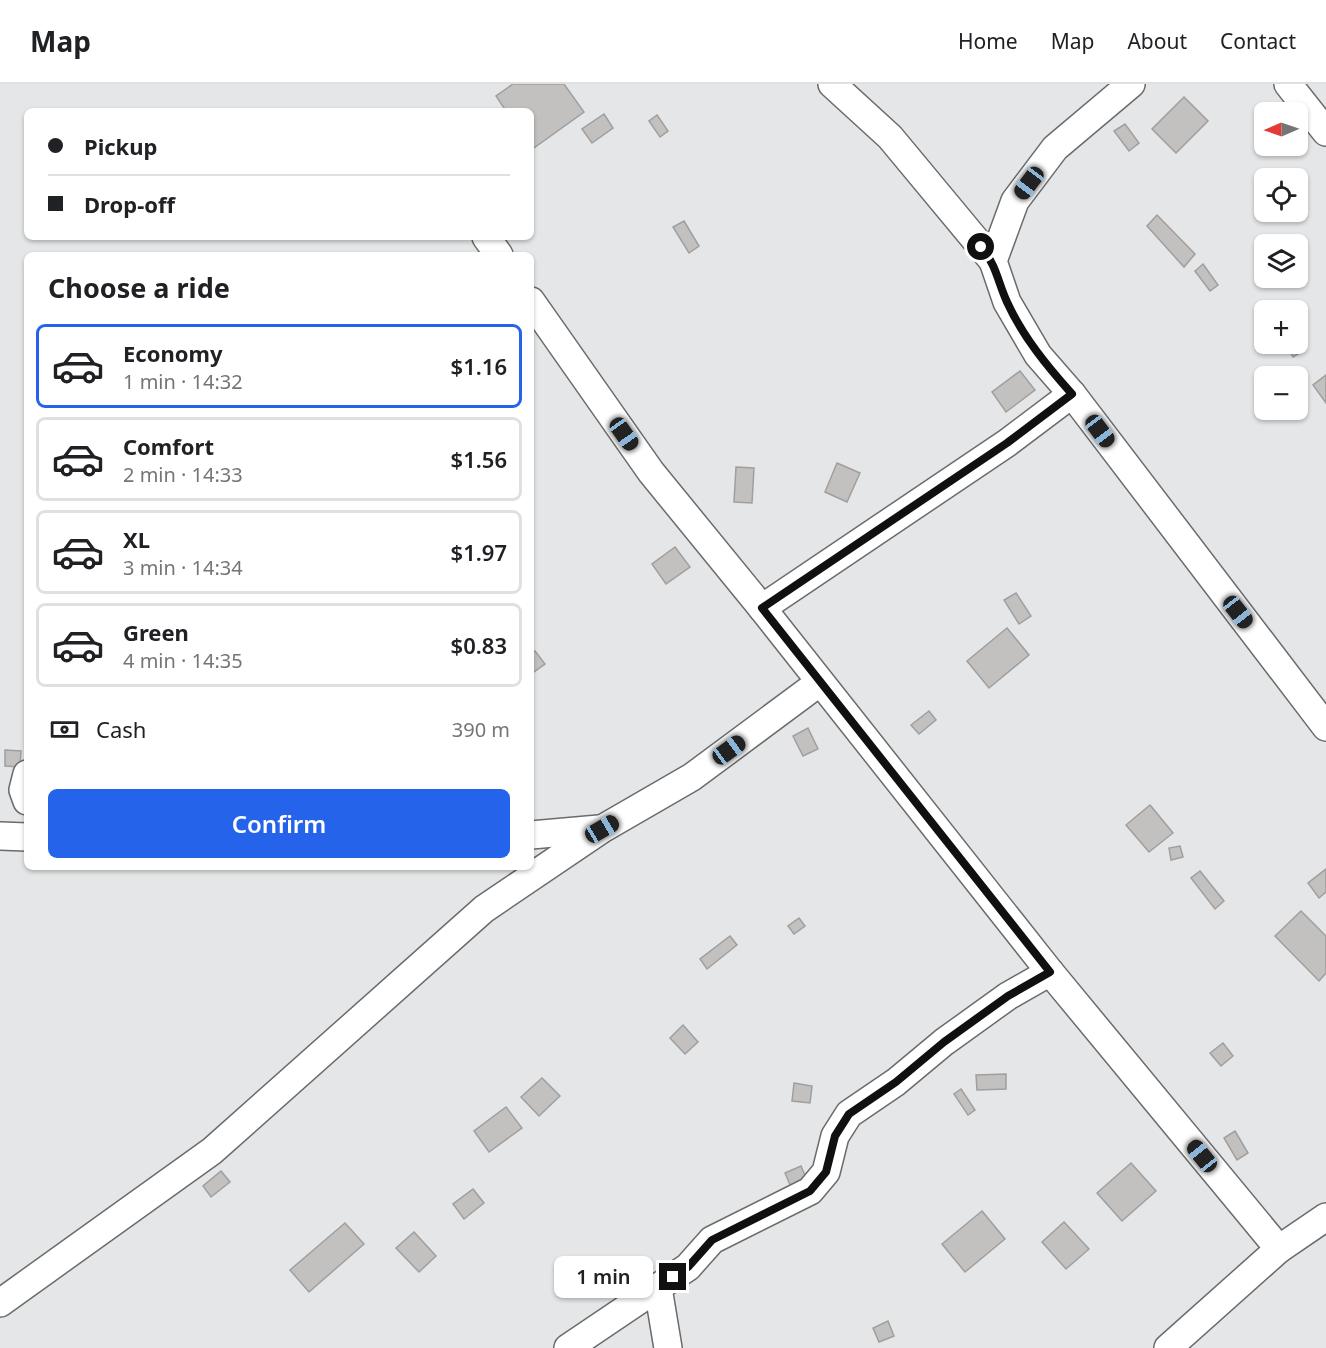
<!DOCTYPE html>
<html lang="en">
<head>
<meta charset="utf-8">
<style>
	:root { --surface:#fff; --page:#f6f6f6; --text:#202124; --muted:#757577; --line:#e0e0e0; --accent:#2563eb }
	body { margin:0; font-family:"Noto Sans",sans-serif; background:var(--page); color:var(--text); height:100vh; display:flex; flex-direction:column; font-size:22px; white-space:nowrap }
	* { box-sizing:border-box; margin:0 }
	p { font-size:20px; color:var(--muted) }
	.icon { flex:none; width:33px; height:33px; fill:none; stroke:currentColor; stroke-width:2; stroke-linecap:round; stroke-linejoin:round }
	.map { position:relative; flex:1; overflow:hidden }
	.drawer { position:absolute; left:24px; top:168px; width:510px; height:618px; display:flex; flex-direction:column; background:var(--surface); border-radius:9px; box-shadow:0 2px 4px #0004 }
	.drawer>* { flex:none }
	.top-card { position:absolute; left:24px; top:24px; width:510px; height:132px; border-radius:9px; box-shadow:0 2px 4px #0004; display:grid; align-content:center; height:132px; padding:0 24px; background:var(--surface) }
	.needle { width:39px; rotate:268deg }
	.fabs { position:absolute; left:1254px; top:18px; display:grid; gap:12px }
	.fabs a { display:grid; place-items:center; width:54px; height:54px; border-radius:9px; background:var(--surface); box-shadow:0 2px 4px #0004; font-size:30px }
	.end { position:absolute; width:27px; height:27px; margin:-14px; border:8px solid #101010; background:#fff; box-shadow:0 0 0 3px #fff }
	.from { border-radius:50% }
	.bubble { position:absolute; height:42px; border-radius:9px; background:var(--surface); box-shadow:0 2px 4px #0004; font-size:20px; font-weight:600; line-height:42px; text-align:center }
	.car { position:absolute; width:18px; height:36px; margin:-18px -9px; border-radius:8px; box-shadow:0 0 4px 2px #0007; background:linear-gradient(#222 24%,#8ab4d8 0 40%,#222 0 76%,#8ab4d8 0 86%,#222 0) }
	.top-card b { display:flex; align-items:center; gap:21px; height:57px; font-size:22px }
	.top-card b+b { border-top:2px solid var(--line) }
	.top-card i { width:15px; height:15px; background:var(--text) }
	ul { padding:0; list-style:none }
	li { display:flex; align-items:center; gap:18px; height:84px; margin:0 12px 9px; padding:0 12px; border:3px solid var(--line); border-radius:9px }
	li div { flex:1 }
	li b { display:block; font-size:22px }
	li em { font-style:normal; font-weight:600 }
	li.current { border-color:var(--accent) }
	li>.icon { width:54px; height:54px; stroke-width:1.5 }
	h2 { padding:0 24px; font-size:27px; line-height:72px }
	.pay { display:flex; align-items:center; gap:15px; height:66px; padding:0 24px; font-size:22px }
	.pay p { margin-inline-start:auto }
	.cta { display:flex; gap:12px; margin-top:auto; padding:12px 24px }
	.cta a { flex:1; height:69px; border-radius:9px; background:var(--accent); color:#fff; font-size:24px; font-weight:600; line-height:69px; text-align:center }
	header { display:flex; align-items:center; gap:36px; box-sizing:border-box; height:84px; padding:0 30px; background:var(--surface); border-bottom:2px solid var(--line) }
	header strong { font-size:28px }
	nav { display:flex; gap:33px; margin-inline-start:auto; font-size:21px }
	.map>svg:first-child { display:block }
	.building { fill:#c2c1c0; stroke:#a09f9f; stroke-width:1.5 }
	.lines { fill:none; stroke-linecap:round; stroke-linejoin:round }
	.minor-casing { stroke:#6a6b6c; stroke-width:30 }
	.minor { stroke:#fff; stroke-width:27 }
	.route { stroke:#101010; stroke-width:8 }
</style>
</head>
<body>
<header>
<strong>Map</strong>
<nav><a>Home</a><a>Map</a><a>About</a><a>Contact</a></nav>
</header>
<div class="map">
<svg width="1326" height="1264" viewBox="0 0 1326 1264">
	<rect width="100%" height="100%" fill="#e5e6e7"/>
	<g class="building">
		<polygon points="513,0 564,0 584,28 531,66 531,27 506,27 496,12"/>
		<polygon points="1184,13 1208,37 1176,69 1152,45"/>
		<polygon points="604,30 613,44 592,59 582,45"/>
		<polygon points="657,31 668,47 660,53 649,37"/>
		<polygon points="1125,40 1139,59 1129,67 1114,47"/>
		<polygon points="1157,131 1195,170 1184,183 1147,142"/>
		<polygon points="684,137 699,162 689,169 673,143"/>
		<polygon points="1203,180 1218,201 1210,207 1195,187"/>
		<polygon points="1298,253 1305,266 1293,273 1286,260 1298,260"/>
		<polygon points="1020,287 1035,306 1006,328 992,308"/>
		<polygon points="1326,291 1326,319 1313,301"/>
		<polygon points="837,379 860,389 847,418 825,408"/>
		<polygon points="736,383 754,384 752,419 734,418"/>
		<polygon points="675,463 690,483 666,500 652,480"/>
		<polygon points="1016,509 1031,532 1019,540 1004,516"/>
		<polygon points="1007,544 1029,571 989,604 967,577"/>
		<polygon points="535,567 545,580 531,590 531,570"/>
		<polygon points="929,627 936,636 919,650 911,641"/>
		<polygon points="808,644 818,665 803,672 793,652"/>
		<polygon points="5,666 21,667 20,683 5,682"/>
		<polygon points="1150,721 1173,749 1149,768 1126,741"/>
		<polygon points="1180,762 1183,773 1171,776 1169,764"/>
		<polygon points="1326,785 1326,808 1319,814 1308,799"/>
		<polygon points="1200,787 1224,817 1215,825 1191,794"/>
		<polygon points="1301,827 1326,852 1326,889 1319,897 1275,852"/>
		<polygon points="799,834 805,842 794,850 788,842"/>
		<polygon points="730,852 737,861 707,885 700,875"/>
		<polygon points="683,941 698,958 685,970 670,954"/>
		<polygon points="1223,959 1233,972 1221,982 1210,969"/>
		<polygon points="1006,990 1006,1005 977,1006 976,991"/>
		<polygon points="542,994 560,1012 539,1032 521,1013"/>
		<polygon points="794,999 812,1002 810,1019 792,1017"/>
		<polygon points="961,1005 975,1026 968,1031 954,1010"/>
		<polygon points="506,1023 522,1044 489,1068 474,1047"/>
		<polygon points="1235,1047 1248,1069 1237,1076 1224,1054"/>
		<polygon points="1131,1079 1156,1107 1122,1137 1097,1109"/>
		<polygon points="801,1082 807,1096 791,1103 785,1089"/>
		<polygon points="221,1087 230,1098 211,1113 203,1102"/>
		<polygon points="473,1105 484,1119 464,1135 453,1120"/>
		<polygon points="982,1127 1005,1155 965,1188 942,1160"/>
		<polygon points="1064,1138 1089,1165 1066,1185 1042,1158"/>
		<polygon points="345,1139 364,1160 309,1208 290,1186"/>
		<polygon points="414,1148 436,1172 419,1188 396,1164"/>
		<polygon points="888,1237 894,1252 879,1258 873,1244"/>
	</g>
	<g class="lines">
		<defs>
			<g id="minor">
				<polyline points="832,0 890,53 993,177"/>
				<polyline points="1131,0 1055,64 1015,117 993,177 1007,218 1038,271 1072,310 1326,643"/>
				<polyline points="1288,0 1326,48"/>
				<polyline points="486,153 499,171"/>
				<polyline points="531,217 651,388 762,524 1050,888 1279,1165"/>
				<polyline points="762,524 1007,359 1072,310"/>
				<polyline points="27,690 23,706 27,717"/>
				<polyline points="531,751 599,745"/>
				<polyline points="0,752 27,753"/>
				<polyline points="658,1204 668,1264"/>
				<polyline points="0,1219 212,1067 484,825 602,745 692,693 820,598"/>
				<polyline points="568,1264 688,1183 712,1156 810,1107 826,1088 835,1052 849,1030 896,998 944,958 1008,912 1050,888"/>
				<polyline points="1168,1264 1279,1165 1326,1133"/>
			</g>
		</defs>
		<use href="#minor" class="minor-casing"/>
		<use href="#minor" class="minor"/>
	</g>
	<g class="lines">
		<path class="route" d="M673,1193l15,-10 24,-27 98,-49 16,-19 9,-36 14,-22 47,-32 48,-40 64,-46 42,-24 -288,-364 245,-165 65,-49c-25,-28 -49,-57 -65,-92 -10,-22 -10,-36 -26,-55"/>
	</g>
</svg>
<div class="fabs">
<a><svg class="needle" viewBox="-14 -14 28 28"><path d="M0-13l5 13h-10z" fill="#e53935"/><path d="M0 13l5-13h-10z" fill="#757577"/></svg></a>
<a><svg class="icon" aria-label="locate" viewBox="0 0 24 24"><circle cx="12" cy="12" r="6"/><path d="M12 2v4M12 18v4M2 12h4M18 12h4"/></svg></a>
<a><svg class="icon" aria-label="layers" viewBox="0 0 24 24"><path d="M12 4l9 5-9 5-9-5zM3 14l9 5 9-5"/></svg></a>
<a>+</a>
<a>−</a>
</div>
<i class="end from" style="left:981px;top:163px"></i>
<i class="end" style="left:673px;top:1193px"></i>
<div class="bubble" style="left:554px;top:1172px;width:99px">1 min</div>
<i class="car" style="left:1029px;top:99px;rotate:217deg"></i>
<i class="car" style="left:1100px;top:347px;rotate:143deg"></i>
<i class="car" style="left:624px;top:350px;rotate:145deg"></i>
<i class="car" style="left:1238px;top:528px;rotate:142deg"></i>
<i class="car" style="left:729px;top:666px;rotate:54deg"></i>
<i class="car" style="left:602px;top:745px;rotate:60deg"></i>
<i class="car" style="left:1202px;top:1072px;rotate:321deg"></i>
<div class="top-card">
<b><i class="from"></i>Pickup</b>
<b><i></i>Drop-off</b>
</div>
<section class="drawer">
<h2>Choose a ride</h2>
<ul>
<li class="current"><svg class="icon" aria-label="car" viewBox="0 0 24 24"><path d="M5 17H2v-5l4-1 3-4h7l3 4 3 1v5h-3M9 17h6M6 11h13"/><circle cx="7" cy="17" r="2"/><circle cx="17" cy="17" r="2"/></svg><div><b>Economy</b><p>1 min · 14:32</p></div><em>$1.16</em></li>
<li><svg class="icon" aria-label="car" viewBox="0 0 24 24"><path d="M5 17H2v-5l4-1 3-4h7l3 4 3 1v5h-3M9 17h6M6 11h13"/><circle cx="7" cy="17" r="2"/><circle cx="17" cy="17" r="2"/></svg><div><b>Comfort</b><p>2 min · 14:33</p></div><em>$1.56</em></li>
<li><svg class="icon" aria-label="car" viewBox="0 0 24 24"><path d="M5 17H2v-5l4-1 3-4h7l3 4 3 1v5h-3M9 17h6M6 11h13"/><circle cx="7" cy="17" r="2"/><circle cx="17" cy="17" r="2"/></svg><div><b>XL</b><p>3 min · 14:34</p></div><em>$1.97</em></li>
<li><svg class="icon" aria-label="car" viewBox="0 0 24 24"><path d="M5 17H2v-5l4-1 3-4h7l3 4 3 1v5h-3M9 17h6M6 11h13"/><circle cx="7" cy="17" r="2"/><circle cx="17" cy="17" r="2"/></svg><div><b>Green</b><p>4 min · 14:35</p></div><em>$0.83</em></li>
</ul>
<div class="pay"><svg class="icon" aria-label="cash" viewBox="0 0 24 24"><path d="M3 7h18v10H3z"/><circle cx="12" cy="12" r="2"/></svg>Cash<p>390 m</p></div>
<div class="cta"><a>Confirm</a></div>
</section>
</div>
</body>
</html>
